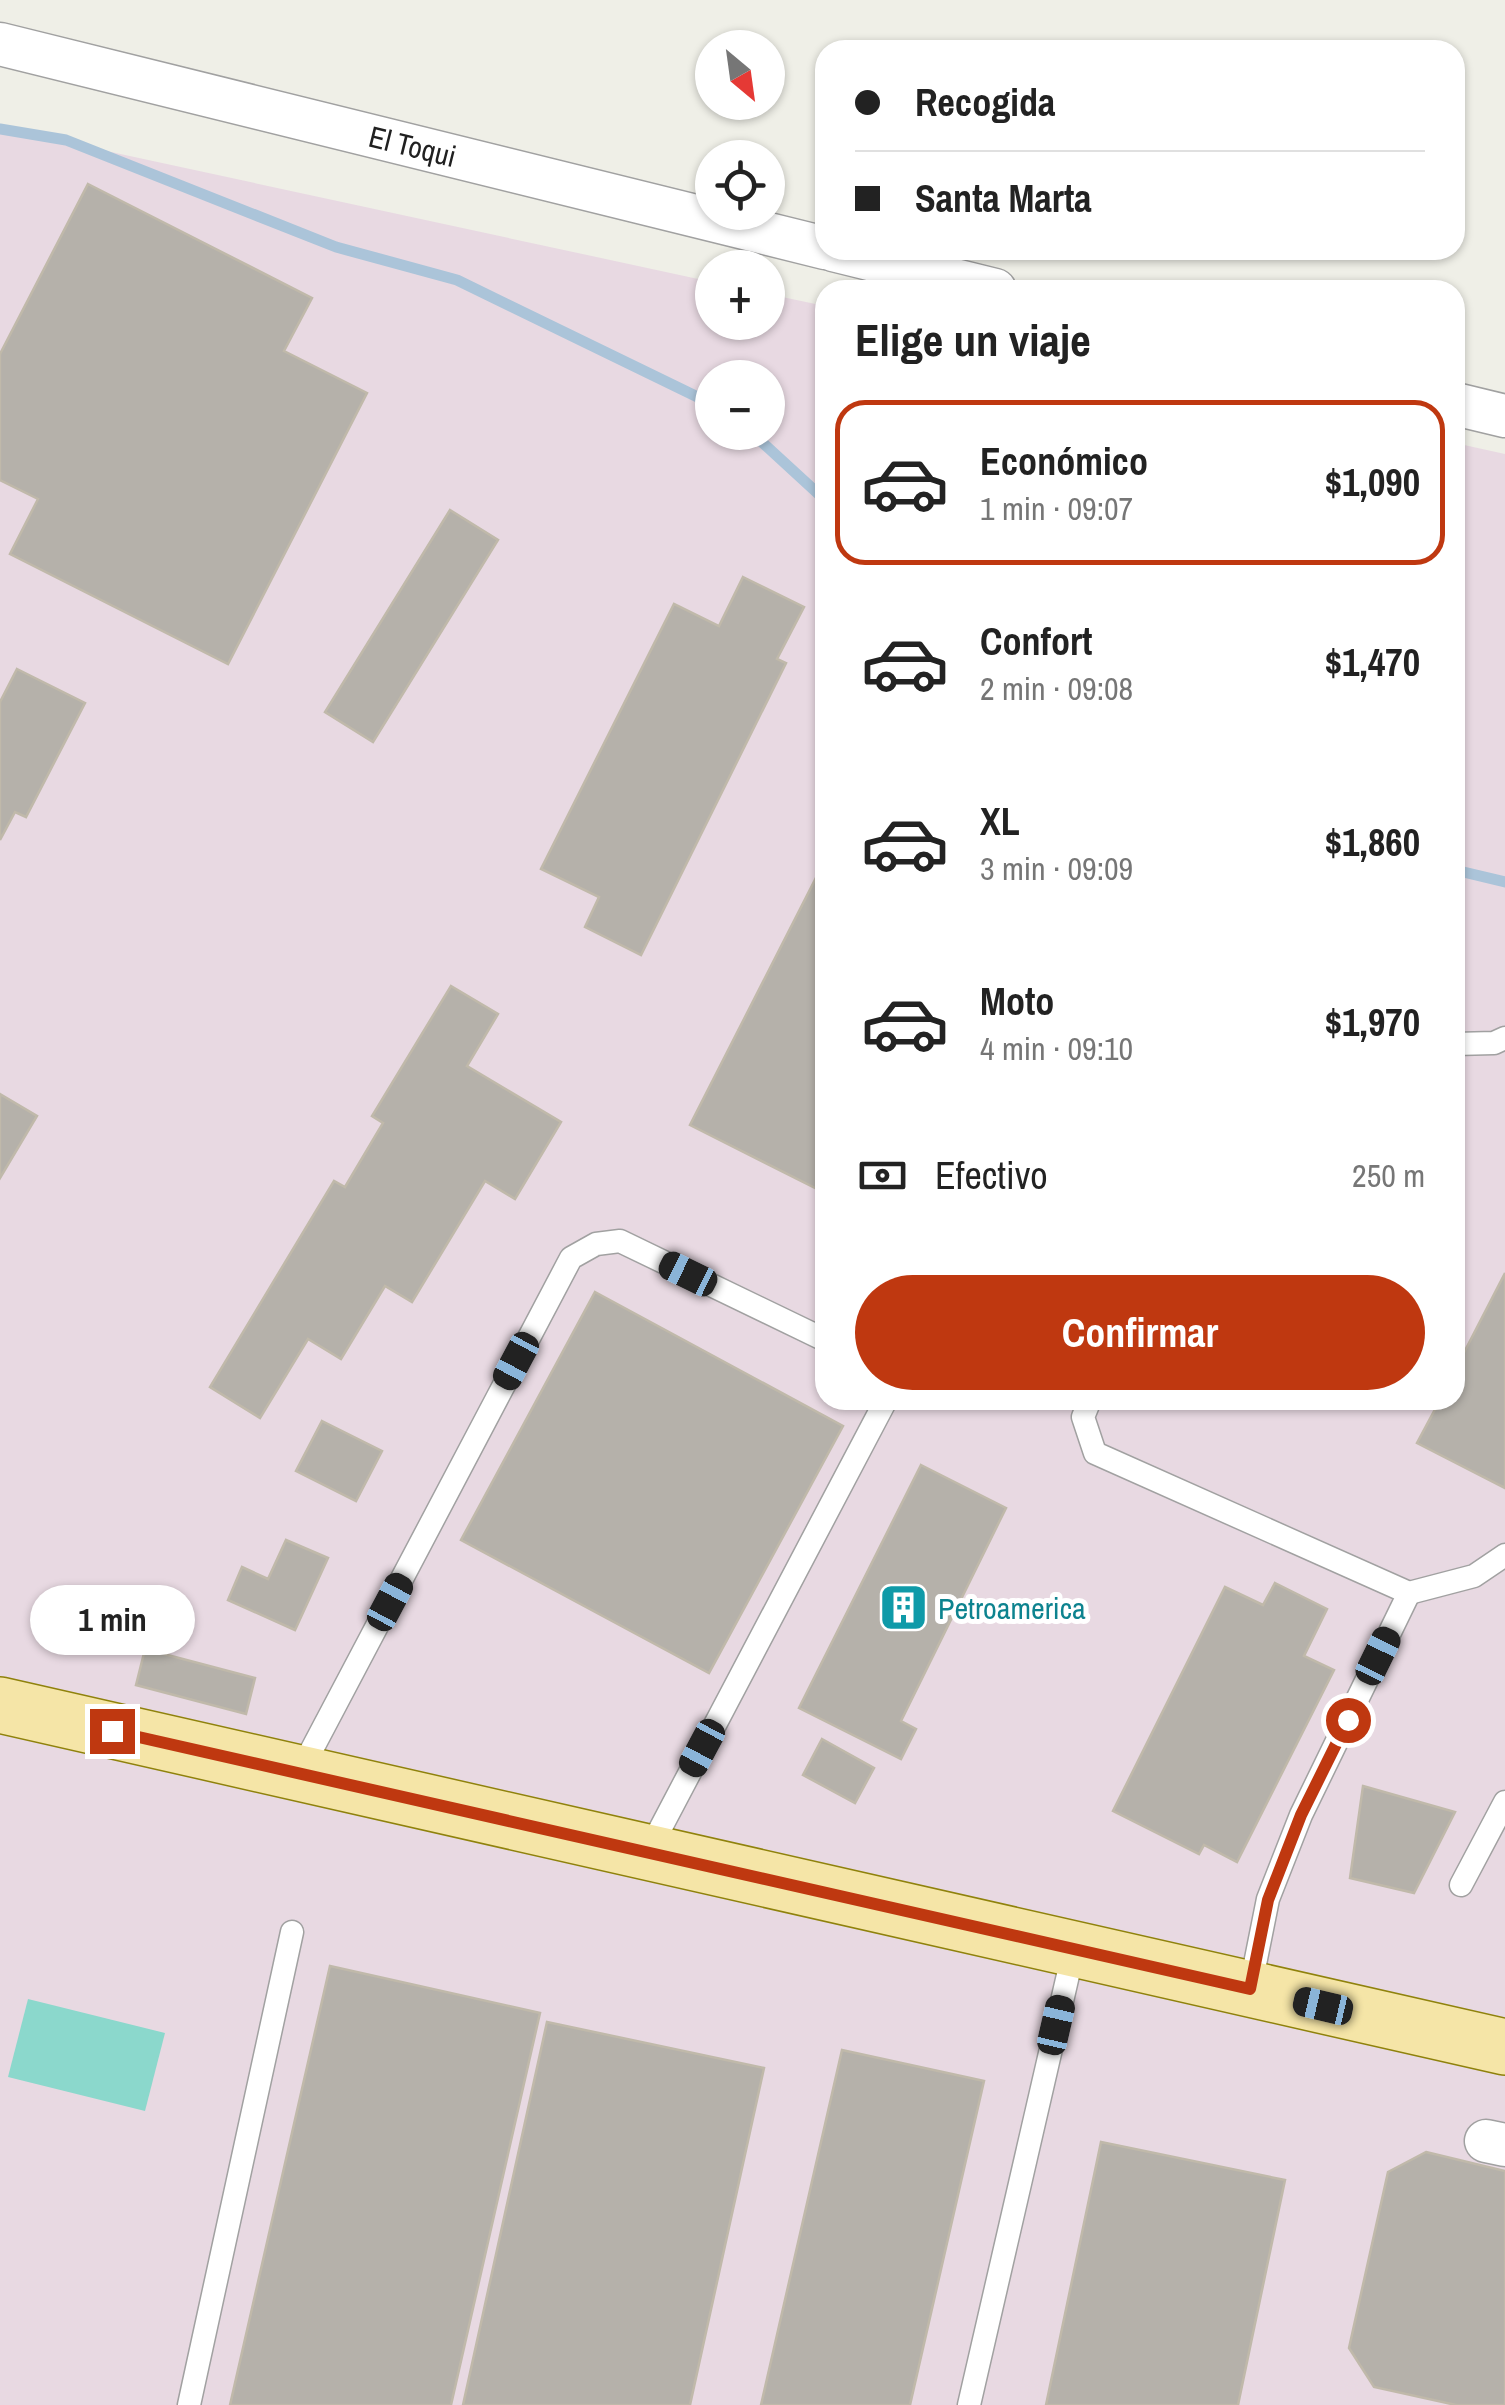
<!DOCTYPE html>
<html lang="es">
<head>
<meta charset="utf-8">
<style>
	:root { --surface:#fff; --page:#f2f2f2; --text:#222; --muted:#767676; --line:#e0e0e0; --accent:#bf3810 }
	body { margin:0; font-family:"Archivo Narrow",sans-serif; background:var(--page); color:var(--text); height:100vh; display:flex; flex-direction:column; font-size:38px; white-space:nowrap }
	* { box-sizing:border-box; margin:0 }
	p { font-size:32px; color:var(--muted) }
	.icon { flex:none; width:55px; height:55px; fill:none; stroke:currentColor; stroke-width:2; stroke-linecap:round; stroke-linejoin:round }
	.map { position:relative; flex:1; overflow:hidden }
	.sheet { position:absolute; left:815px; top:280px; width:650px; height:1130px; display:flex; flex-direction:column; background:var(--surface); border-radius:30px; box-shadow:0 2px 8px #0004 }
	.sheet>* { flex:none }
	.guide { position:absolute; left:815px; top:40px; width:650px; height:220px; border-radius:30px; box-shadow:0 2px 8px #0004; display:grid; align-content:center; height:220px; padding:0 40px; background:var(--surface) }
	.needle { width:65px; rotate:151deg }
	.controls { position:absolute; left:695px; top:30px; display:grid; gap:20px }
	.controls a { display:grid; place-items:center; width:90px; height:90px; border-radius:50%; background:var(--surface); box-shadow:0 2px 8px #0004; font-size:50px }
	.end { position:absolute; width:45px; height:45px; margin:-22px; border:12px solid #bf3810; background:#fff; box-shadow:0 0 0 5px #fff }
	.from { border-radius:50% }
	.bubble { position:absolute; height:70px; border-radius:35px; background:var(--surface); box-shadow:0 2px 8px #0004; font-size:32px; font-weight:800; line-height:70px; text-align:center }
	.car { position:absolute; width:30px; height:60px; margin:-30px -15px; border-radius:12px; box-shadow:0 0 8px 2px #0007; background:linear-gradient(#222 24%,#8ab4d8 0 40%,#222 0 76%,#8ab4d8 0 86%,#222 0) }
	.guide b { display:flex; align-items:center; gap:35px; height:95px; font-size:38px }
	.guide b+b { border-top:2px solid var(--line) }
	.guide i { width:25px; height:25px; background:var(--text) }
	ul { padding:0; list-style:none }
	li { display:flex; align-items:center; gap:30px; height:165px; margin:0 20px 15px; padding:0 20px; border:5px solid transparent; border-radius:30px }
	li div { flex:1 }
	li b { display:block; font-size:38px }
	li em { font-style:normal; font-weight:800 }
	li.active { border-color:var(--accent) }
	li>.icon { width:90px; height:90px; stroke-width:1.5 }
	h2 { padding:0 40px; font-size:45px; line-height:120px }
	.pay { display:flex; align-items:center; gap:25px; height:110px; padding:0 40px; font-size:38px }
	.pay p { margin-inline-start:auto }
	.button { display:flex; gap:20px; margin-top:auto; padding:20px 40px }
	.button a { flex:1; height:115px; border-radius:60px; background:var(--accent); color:#fff; font-size:40px; font-weight:800; line-height:115px; text-align:center }
	.map>svg:first-child { display:block }
	.industrial { fill:#e8d9e2; fill-rule:evenodd }
	.pitch { fill:#8bd8cc }
	.lines { fill:none; stroke-linecap:round; stroke-linejoin:round }
	.stream { stroke:#abc4d9; stroke-width:11 }
	.building { fill:#b5b1aa; stroke:#c0b9aa; stroke-width:2.5 }
	.lane-casing { stroke:#a1a1a1; stroke-width:25 }
	.street-casing { stroke:#a1a1a1; stroke-width:45 }
	.primary-casing { stroke:#8f820c; stroke-width:58 }
	.lane { stroke:#fff; stroke-width:22 }
	.street { stroke:#fff; stroke-width:42 }
	.primary { stroke:#f5e5a7; stroke-width:55 }
	.route { stroke:#bf3810; stroke-width:12 }
	.labels { text-anchor:middle; dominant-baseline:central; stroke-width:10; stroke-linejoin:round; paint-order:stroke }
	.street-label { font-size:30px; fill:#202020; stroke:#fff }
	.culture-label { font-size:30px; fill:#0d838f; stroke:#fff; text-anchor:start }
</style>
</head>
<body>
<div class="map">
<svg width="1505" height="2405" viewBox="0 0 1505 2405">
	<rect width="100%" height="100%" fill="#efefe7"/>
	<path class="industrial" d="M0,128l712,154v40h56v-28l57,12v1094h630v-957l50,11v1951h-1505zM712,378h56v54h-56z"/>
	<polygon class="pitch" points="28,1999 165,2033 145,2111 8,2077"/>
	<g class="lines">
		<g class="stream">
			<polyline points="0,129 66,140 336,247 457,280 712,404"/>
			<polyline points="751,432 825,500"/>
			<polyline points="1455,870 1505,882"/>
		</g>
	</g>
	<g class="building">
		<polygon points="88,184 312,298 284,351 367,393 228,664 10,554 38,499 0,480 0,354"/>
		<polygon points="450,510 498,540 373,742 325,712"/>
		<polygon points="743,577 804,607 777,659 786,663 641,955 585,927 599,897 541,869 674,604 719,626"/>
		<polygon points="17,669 85,703 26,817 15,812 0,840 0,702"/>
		<polygon points="825,860 825,1193 690,1125"/>
		<polygon points="451,986 498,1014 467,1066 561,1122 515,1199 485,1181 412,1302 385,1286 341,1359 308,1339 260,1418 210,1387 334,1181 345,1187 383,1123 372,1116"/>
		<polygon points="0,1094 37,1116 0,1178"/>
		<polygon points="1505,1273 1505,1488 1417,1443 1440,1400 1455,1400 1455,1370"/>
		<polygon points="595,1292 843,1426 709,1673 461,1540"/>
		<polygon points="322,1421 382,1451 356,1501 296,1471"/>
		<polygon points="921,1465 1006,1508 901,1721 916,1729 901,1759 799,1708"/>
		<polygon points="286,1540 328,1558 295,1630 228,1600 242,1567 268,1579"/>
		<polygon points="1275,1583 1327,1609 1304,1656 1334,1670 1237,1862 1204,1845 1199,1854 1113,1811 1225,1587 1263,1605"/>
		<polygon points="145,1649 255,1678 246,1714 136,1685"/>
		<polygon points="822,1739 874,1768 855,1803 803,1775"/>
		<polygon points="1363,1786 1455,1812 1414,1893 1350,1878"/>
		<polygon points="330,1966 540,2013 451,2405 230,2405"/>
		<polygon points="547,2022 764,2068 690,2405 463,2405"/>
		<polygon points="842,2050 984,2081 910,2405 761,2405"/>
		<polygon points="1101,2142 1285,2180 1238,2405 1046,2405"/>
		<polygon points="1426,2152 1505,2171 1505,2405 1456,2405 1374,2387 1349,2348 1388,2172"/>
	</g>
	<g class="lines">
		<defs>
			<g id="lane">
				<polyline points="1455,1044 1494,1043 1505,1038"/>
				<polyline points="1090,1400 1083,1417 1095,1453 1409,1593 1474,1576 1505,1555"/>
				<polyline points="300,1772 571,1258 596,1244 620,1241 825,1340"/>
				<polyline points="648,1852 886,1400"/>
				<polyline points="1461,1885 1505,1802"/>
				<polyline points="1250,1989 1268,1899 1301,1815 1409,1593"/>
				<polyline points="189,2405 292,1932"/>
				<polyline points="969,2405 1074,1949"/>
			</g>
			<g id="street">
				<path id="s1" d="M0,44l825,204"/>
				<polyline points="833,250 995,290"/>
				<polyline points="1455,404 1505,416"/>
				<polyline points="1486,2141 1505,2145"/>
			</g>
			<polyline id="primary" points="0,1705 1505,2047"/>
		</defs>
		<use href="#lane" class="lane-casing"/>
		<use href="#street" class="street-casing"/>
		<use href="#primary" class="primary-casing"/>
		<use href="#lane" class="lane"/>
		<use href="#street" class="street"/>
		<use href="#primary" class="primary"/>
	</g>
	<g class="lines">
		<polyline class="route" points="112,1731 1250,1989 1268,1900 1301,1815 1348,1720"/>
	</g>
	<defs>
		<symbol id="building-square" viewBox="-11 -11 22 22"><rect x="-9" y="-9" width="18" height="18" rx="4" fill="#0f9aa8" stroke="#fff"/><path d="M-4-6H4V6H1V3H-1V6H-4ZM-2.5-4.3h1.7v1.8h-1.7ZM.8-4.3h1.7v1.8H.8ZM-2.5-1h1.7V.8h-1.7ZM.8-1h1.7V.8H.8Z" fill="#fff"/></symbol>
	</defs>
	<g fill-rule="evenodd">
		<use href="#building-square" x="876" y="1580" width="55" height="55"/>
	</g>
	<g class="labels">
		<g class="street-label">
			<text stroke="none"><textPath href="#s1" startOffset="425">El Toqui</textPath></text>
		</g>
		<g class="culture-label">
			<text x="938" y="1608">Petroamerica</text>
		</g>
	</g>
</svg>
<div class="controls">
<a><svg class="needle" viewBox="-14 -14 28 28"><path d="M0-13l5 13h-10z" fill="#e53935"/><path d="M0 13l5-13h-10z" fill="#767676"/></svg></a>
<a><svg class="icon" aria-label="locate" viewBox="0 0 24 24"><circle cx="12" cy="12" r="6"/><path d="M12 2v4M12 18v4M2 12h4M18 12h4"/></svg></a>
<a>+</a>
<a>−</a>
</div>
<i class="end from" style="left:1348px;top:1720px"></i>
<i class="end" style="left:112px;top:1731px"></i>
<div class="bubble" style="left:30px;top:1585px;width:165px">1 min</div>
<i class="car" style="left:688px;top:1274px;rotate:296deg"></i>
<i class="car" style="left:516px;top:1361px;rotate:208deg"></i>
<i class="car" style="left:390px;top:1602px;rotate:28deg"></i>
<i class="car" style="left:1378px;top:1656px;rotate:26deg"></i>
<i class="car" style="left:702px;top:1748px;rotate:208deg"></i>
<i class="car" style="left:1323px;top:2006px;rotate:283deg"></i>
<i class="car" style="left:1056px;top:2025px;rotate:13deg"></i>
<div class="guide">
<b><i class="from"></i>Recogida</b>
<b><i></i>Santa Marta</b>
</div>
<section class="sheet">
<h2>Elige un viaje</h2>
<ul>
<li class="active"><svg class="icon" aria-label="car" viewBox="0 0 24 24"><path d="M5 17H2v-5l4-1 3-4h7l3 4 3 1v5h-3M9 17h6M6 11h13"/><circle cx="7" cy="17" r="2"/><circle cx="17" cy="17" r="2"/></svg><div><b>Económico</b><p>1 min · 09:07</p></div><em>$1,090</em></li>
<li><svg class="icon" aria-label="car" viewBox="0 0 24 24"><path d="M5 17H2v-5l4-1 3-4h7l3 4 3 1v5h-3M9 17h6M6 11h13"/><circle cx="7" cy="17" r="2"/><circle cx="17" cy="17" r="2"/></svg><div><b>Confort</b><p>2 min · 09:08</p></div><em>$1,470</em></li>
<li><svg class="icon" aria-label="car" viewBox="0 0 24 24"><path d="M5 17H2v-5l4-1 3-4h7l3 4 3 1v5h-3M9 17h6M6 11h13"/><circle cx="7" cy="17" r="2"/><circle cx="17" cy="17" r="2"/></svg><div><b>XL</b><p>3 min · 09:09</p></div><em>$1,860</em></li>
<li><svg class="icon" aria-label="car" viewBox="0 0 24 24"><path d="M5 17H2v-5l4-1 3-4h7l3 4 3 1v5h-3M9 17h6M6 11h13"/><circle cx="7" cy="17" r="2"/><circle cx="17" cy="17" r="2"/></svg><div><b>Moto</b><p>4 min · 09:10</p></div><em>$1,970</em></li>
</ul>
<div class="pay"><svg class="icon" aria-label="cash" viewBox="0 0 24 24"><path d="M3 7h18v10H3z"/><circle cx="12" cy="12" r="2"/></svg>Efectivo<p>250 m</p></div>
<div class="button"><a>Confirmar</a></div>
</section>
</div>
</body>
</html>
